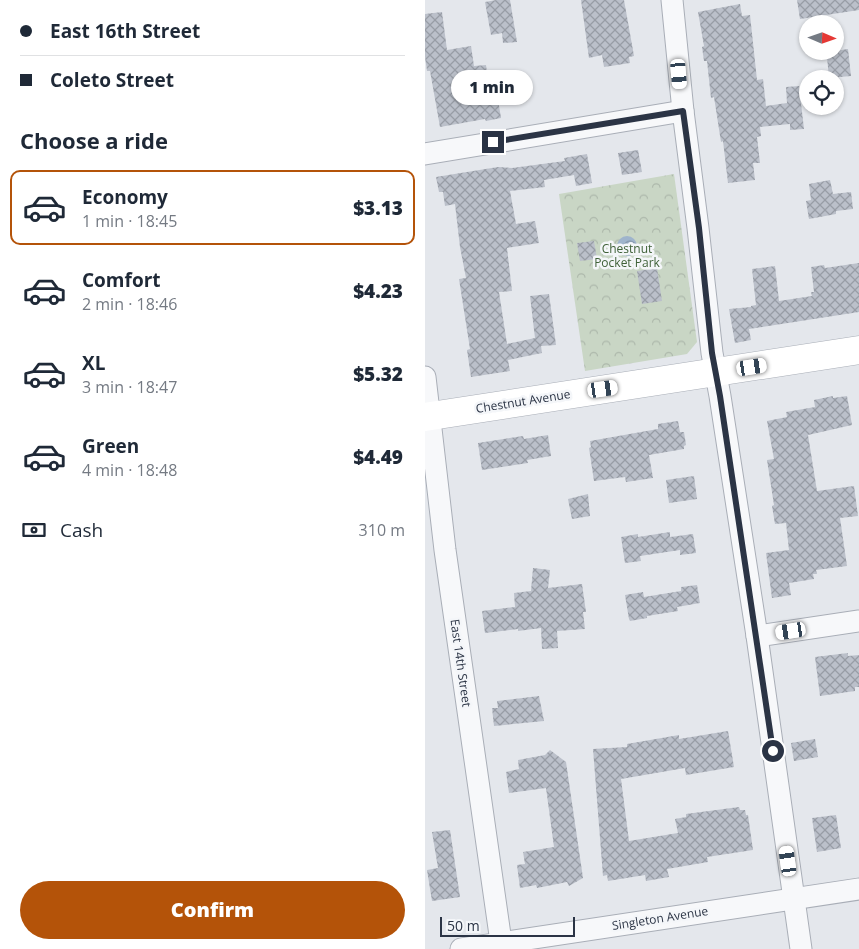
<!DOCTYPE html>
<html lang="en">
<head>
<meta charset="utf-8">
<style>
	:root { --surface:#fff; --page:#f6f6f7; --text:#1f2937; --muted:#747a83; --line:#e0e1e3; --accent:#b45309 }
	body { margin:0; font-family:"Open Sans",sans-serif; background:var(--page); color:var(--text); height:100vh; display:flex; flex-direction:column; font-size:19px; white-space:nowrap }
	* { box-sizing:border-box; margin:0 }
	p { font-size:16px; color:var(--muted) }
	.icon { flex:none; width:28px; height:28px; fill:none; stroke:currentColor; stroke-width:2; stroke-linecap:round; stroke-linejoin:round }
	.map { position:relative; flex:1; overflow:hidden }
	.sheet { display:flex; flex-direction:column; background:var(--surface); width:425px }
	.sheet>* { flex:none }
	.hud { display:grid; align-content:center; height:110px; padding:0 20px; background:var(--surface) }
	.needle { width:32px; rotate:92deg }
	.controls { position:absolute; left:374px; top:15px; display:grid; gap:10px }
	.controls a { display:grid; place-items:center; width:45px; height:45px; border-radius:50%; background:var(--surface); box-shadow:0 1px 4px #0004; font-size:25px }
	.scale { position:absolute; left:15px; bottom:12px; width:135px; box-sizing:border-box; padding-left:5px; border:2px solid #2b3445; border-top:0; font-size:14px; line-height:18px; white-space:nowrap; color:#2b3445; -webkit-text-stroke:4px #f4f6f9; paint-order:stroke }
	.end { position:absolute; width:22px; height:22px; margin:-11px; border:6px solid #2b3445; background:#fff; box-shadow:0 0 0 2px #fff }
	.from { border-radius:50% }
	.bubble { position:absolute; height:35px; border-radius:18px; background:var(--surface); box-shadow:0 1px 4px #0004; font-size:16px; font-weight:800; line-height:35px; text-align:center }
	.car { position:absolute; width:15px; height:30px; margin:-15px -8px; border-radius:6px; box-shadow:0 0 4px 1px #0007; background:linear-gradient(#fff 24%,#345 0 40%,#fff 0 76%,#345 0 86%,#fff 0) }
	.hud b { display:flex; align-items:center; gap:18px; height:48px; font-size:19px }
	.hud b+b { border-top:1px solid var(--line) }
	.hud i { width:12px; height:12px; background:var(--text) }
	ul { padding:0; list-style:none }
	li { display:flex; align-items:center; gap:15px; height:75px; margin:0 10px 8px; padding:0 10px; border:2px solid transparent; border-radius:10px }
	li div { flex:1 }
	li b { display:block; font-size:19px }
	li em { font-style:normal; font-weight:800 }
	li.active { border-color:var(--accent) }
	li>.icon { width:45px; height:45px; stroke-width:1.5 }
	h2 { padding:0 20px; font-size:22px; line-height:60px }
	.pay { display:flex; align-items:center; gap:12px; height:55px; padding:0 20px; font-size:19px }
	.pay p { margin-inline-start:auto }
	.cta { display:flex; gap:10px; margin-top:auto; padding:10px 20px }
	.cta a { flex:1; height:58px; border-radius:30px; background:var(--accent); color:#fff; font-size:20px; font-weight:800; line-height:58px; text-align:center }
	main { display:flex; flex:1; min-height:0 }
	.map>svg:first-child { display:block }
	.park { fill:url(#park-crowns) }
	.water { fill:url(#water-waves) }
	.building { fill:url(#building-cross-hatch) }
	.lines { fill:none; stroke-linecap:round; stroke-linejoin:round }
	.minor-casing { stroke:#a9aeb7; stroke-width:23 }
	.secondary-casing { stroke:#a9aeb7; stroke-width:29 }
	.minor { stroke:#f7f8fa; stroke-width:21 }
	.secondary { stroke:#fff; stroke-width:28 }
	.route { stroke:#2b3445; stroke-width:6 }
	.labels { text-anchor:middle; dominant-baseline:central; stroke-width:5; stroke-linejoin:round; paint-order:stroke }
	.park-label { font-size:12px; fill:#3f6138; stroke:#f4f6f9 }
	.street-label { font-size:12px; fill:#2b3445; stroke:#f4f6f9 }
</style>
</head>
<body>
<main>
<section class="sheet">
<div class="hud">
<b><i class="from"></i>East 16th Street</b>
<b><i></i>Coleto Street</b>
</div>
<h2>Choose a ride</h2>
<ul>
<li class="active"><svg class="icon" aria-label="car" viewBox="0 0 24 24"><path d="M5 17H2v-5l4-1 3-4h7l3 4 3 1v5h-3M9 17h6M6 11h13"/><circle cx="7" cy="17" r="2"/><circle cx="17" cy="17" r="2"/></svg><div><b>Economy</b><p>1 min · 18:45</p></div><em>$3.13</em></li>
<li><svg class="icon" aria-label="car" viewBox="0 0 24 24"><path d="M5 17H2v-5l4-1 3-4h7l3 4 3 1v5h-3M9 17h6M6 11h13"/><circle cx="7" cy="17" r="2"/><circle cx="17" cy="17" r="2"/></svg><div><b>Comfort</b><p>2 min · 18:46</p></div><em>$4.23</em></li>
<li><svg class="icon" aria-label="car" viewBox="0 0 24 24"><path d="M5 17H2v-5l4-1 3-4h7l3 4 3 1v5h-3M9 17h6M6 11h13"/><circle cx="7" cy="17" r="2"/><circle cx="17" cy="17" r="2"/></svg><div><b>XL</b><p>3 min · 18:47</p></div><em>$5.32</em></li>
<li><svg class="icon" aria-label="car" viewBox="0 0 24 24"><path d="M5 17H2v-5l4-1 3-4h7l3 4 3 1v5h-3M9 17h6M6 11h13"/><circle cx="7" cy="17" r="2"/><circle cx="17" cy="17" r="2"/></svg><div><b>Green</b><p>4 min · 18:48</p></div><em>$4.49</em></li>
</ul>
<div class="pay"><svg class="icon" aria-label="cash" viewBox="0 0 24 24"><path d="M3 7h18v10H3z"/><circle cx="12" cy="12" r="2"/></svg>Cash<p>310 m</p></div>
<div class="cta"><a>Confirm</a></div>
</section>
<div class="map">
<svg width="434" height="949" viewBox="0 0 434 949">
	<defs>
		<pattern id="park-crowns" width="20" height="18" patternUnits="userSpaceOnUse" patternTransform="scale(1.25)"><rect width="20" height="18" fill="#c9d6c5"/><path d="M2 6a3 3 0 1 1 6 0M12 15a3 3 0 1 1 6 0" fill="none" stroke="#adb8ab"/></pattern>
		<pattern id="water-waves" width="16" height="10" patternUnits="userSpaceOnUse" patternTransform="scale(1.25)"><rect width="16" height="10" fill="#9fb4cc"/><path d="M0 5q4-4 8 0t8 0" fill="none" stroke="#8293a7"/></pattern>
		<pattern id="building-cross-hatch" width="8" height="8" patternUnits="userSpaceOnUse" patternTransform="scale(1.25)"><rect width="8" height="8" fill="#bbc0ca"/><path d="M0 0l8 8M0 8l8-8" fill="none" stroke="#989da6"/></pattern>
	</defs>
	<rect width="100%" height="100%" fill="#e4e7ec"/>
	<polygon class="park" points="249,174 272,342 262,354 160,371 134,194"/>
	<circle class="water" cx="202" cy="246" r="10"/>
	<g class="building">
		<polygon points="71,0 85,0 92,42 78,43 77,33 66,35 60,2"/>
		<polygon points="156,0 199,0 209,56 204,57 205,63 179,67 177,55 164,58"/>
		<polygon points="372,0 434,0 434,10 375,19"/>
		<polygon points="315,4 317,16 325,15 332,80 338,79 341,106 362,103 361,87 374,86 379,129 365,130 365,124 335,127 336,136 332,137 335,163 328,163 330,180 303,183 298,141 296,142 289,97 286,98 282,61 279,61 277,47 279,46 273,12"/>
		<polygon points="17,12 22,50 46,46 49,66 61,65 64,89 71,87 76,118 61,121 60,119 15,127 5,71 2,71 0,57 0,14"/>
		<polygon points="423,49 426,76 404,78 402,57 409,55 410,51"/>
		<polygon points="213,150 217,172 197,175 193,153"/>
		<polygon points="162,154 167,183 151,186 149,175 119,180 120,187 85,191 91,224 110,221 114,243 82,248 87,291 74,292 82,344 110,338 105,296 124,294 131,345 116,346 117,353 83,360 85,371 46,377 42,350 45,349 34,279 41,278 35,247 30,204 20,206 18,192 14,192 11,177 73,167 87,168 140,161 139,158"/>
		<polygon points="405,180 408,194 426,192 428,209 411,211 411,214 384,219 381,201 386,200 384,184"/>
		<polygon points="169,241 172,259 155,261 152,243"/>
		<polygon points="434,263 434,312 324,329 326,340 310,343 304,309 326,307 326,306 331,305 327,269 350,266 354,301 387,296 386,292 389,292 386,267 399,265 400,268"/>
		<polygon points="232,268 237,301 217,304 212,271"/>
		<polygon points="408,396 408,398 422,396 427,425 383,435 392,491 429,486 433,516 415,518 422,566 391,570 392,574 388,574 389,579 364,583 366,595 347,598 341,553 364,550 361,523 350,524 347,506 349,505 342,460 349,459 342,421 362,417 361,412 390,407 389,400"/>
		<polygon points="253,421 255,432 259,432 261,445 259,446 259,449 224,455 228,478 201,482 200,477 169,481 164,448 166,447 165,441 233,429 233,424"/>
		<polygon points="123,435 126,456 102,460 103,463 57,470 53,443 98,436 99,439"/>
		<polygon points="269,476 272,499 244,503 241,480"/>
		<polygon points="163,494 165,516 147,519 143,499"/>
		<polygon points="245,532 245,537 268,534 271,553 255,555 255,550 215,556 216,561 200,563 196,537 213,534 213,537"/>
		<polygon points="108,568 125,570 123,588 157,584 161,612 158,612 160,629 132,631 133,648 117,649 116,628 93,631 93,629 60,633 57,611 90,607 89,593 106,591"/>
		<polygon points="272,585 275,603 252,607 253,611 222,616 222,618 205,621 204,619 200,595 218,592 219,597 256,591 256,587"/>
		<polygon points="423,653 423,656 434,655 434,687 430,687 430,691 395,696 390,657"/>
		<polygon points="114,696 119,721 69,726 67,708 73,708 72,701"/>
		<polygon points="303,731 309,767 261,775 260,768 196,779 204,841 253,833 250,819 261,817 261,814 314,807 315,810 320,810 321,815 323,815 328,850 282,857 283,862 242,869 244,877 221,881 220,875 183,881 182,875 178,876 168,749 202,747 202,744 254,735 254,739"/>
		<polygon points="390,739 393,757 369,761 366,743"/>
		<polygon points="125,750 141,762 158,878 144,886 142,882 112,888 111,885 95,888 92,865 100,864 98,852 129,847 121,788 84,793 81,772 94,769 93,760 120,755"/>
		<polygon points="411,815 416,848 392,852 387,818"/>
		<polygon points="25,830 35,897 7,901 2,870 13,868 7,832"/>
	</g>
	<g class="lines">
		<defs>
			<g id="minor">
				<polyline points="247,0 258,111 273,228 287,353 295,396 332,636 376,949"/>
				<polyline points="0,154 258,111"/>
				<polyline points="0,377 20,550 77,949"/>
				<polyline points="332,636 434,621"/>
				<polyline points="36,949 434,889"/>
			</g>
			<polyline id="secondary" points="0,417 434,350"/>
		</defs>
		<use href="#minor" class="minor-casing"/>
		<use href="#secondary" class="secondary-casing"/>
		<use href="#minor" class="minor"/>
		<use href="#secondary" class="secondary"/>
	</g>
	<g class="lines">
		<polyline class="route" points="68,142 258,111 274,228 287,353 295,396 348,751"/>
	</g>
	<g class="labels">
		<g class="park-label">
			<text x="202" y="248">Chestnut<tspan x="202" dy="14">Pocket Park</tspan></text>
		</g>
		<g class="street-label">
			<text transform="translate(98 401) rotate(-9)">Chestnut Avenue</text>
			<text transform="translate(36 663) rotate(82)">East 14th Street</text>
			<text transform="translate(235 918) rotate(-9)">Singleton Avenue</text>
		</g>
	</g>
</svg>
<div class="controls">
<a><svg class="needle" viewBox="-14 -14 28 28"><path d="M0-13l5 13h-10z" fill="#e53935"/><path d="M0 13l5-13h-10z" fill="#747a83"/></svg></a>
<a><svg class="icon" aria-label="locate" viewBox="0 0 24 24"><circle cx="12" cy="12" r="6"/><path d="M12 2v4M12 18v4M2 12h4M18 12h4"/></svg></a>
</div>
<div class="scale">50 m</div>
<i class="end from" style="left:348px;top:751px"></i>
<i class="end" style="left:68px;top:142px"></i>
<div class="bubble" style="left:26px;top:70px;width:82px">1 min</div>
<i class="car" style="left:254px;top:74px;rotate:175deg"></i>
<i class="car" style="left:327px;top:367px;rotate:81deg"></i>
<i class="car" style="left:178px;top:389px;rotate:82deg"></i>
<i class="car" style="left:366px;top:631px;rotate:261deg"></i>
<i class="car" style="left:363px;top:861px;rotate:352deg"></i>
</div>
</main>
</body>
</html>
